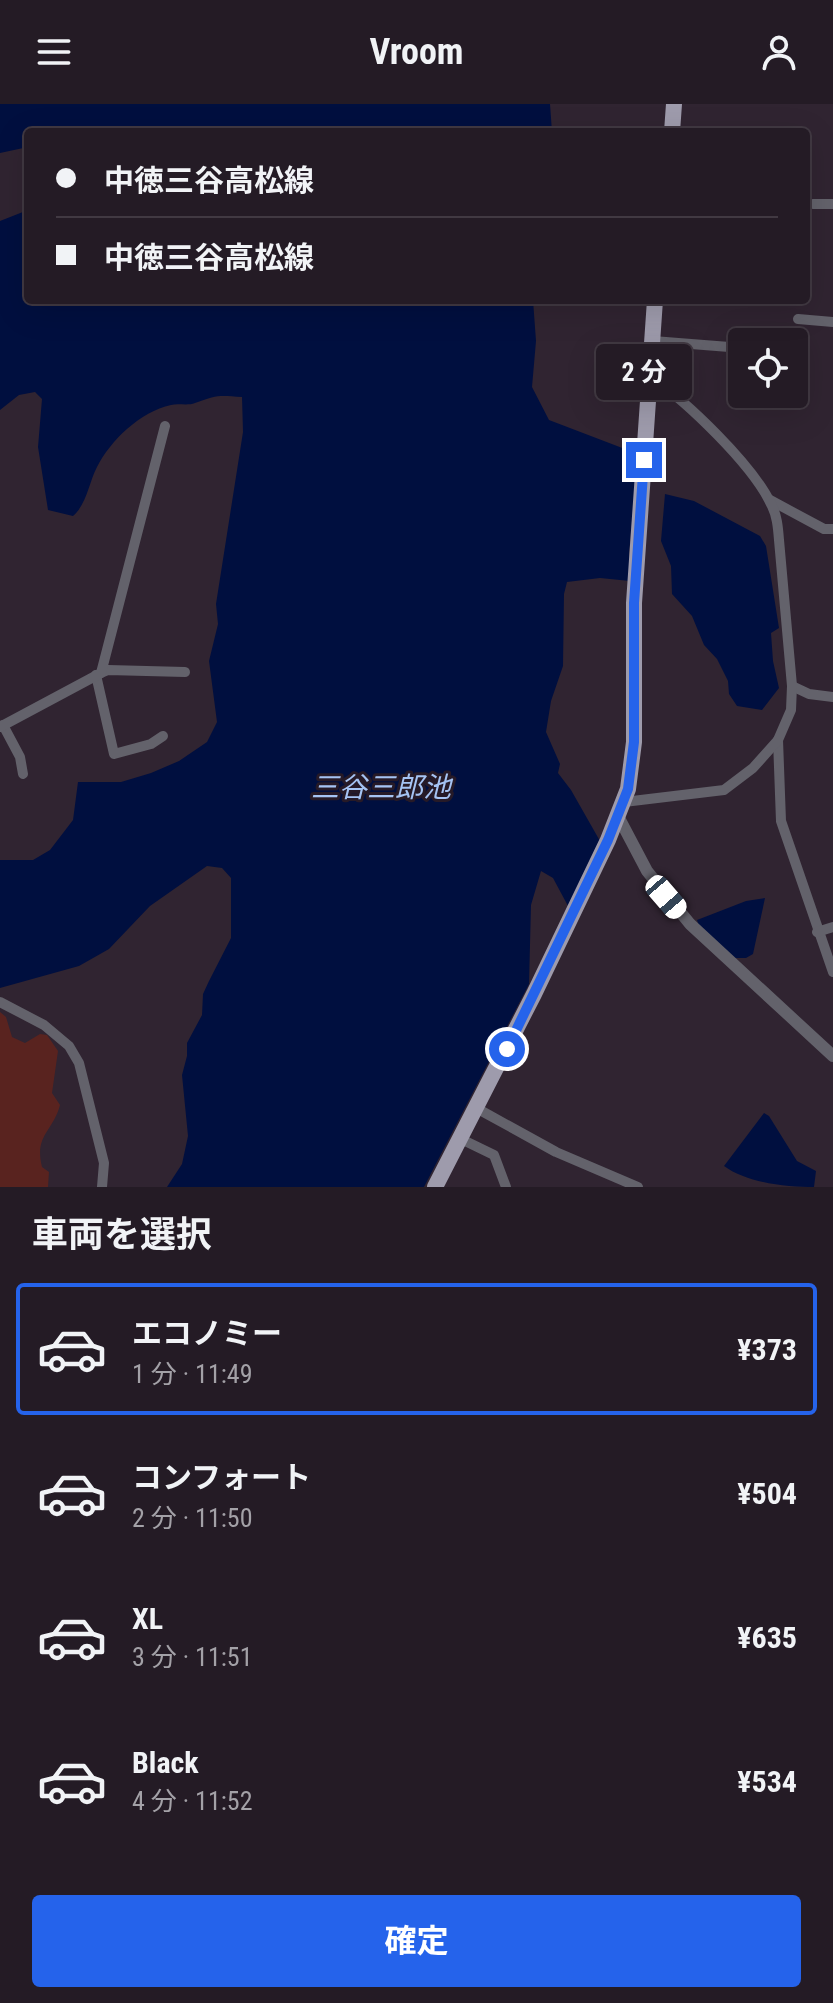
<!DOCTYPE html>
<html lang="ja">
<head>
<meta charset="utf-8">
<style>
	:root { --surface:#241b25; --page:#302832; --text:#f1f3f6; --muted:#a3a1a7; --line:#413942; --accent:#2563eb }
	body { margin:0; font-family:"Roboto Condensed","Noto Sans JP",sans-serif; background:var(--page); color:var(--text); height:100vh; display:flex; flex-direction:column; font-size:30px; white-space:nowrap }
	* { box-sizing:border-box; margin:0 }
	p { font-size:26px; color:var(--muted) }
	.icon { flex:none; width:44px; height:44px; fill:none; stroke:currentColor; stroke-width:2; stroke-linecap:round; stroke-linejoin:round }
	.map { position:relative; height:1083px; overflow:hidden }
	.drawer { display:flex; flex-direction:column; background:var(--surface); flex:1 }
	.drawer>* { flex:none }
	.banner { position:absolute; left:24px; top:24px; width:786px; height:176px; border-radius:8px; box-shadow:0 8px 32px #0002,0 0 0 2px var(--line); display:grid; align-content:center; height:176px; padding:0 32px; background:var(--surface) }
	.fabs { position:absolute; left:728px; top:224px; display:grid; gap:16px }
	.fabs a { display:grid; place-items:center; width:80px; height:80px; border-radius:8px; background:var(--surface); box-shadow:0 8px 32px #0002,0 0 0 2px var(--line); font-size:40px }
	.end { position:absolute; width:36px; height:36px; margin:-18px; border:10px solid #2563eb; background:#fff; box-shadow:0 0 0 4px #fff }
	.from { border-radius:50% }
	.bubble { position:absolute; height:56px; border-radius:8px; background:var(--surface); box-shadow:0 8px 32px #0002,0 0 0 2px var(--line); font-size:26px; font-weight:700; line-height:56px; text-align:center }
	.car { position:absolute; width:24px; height:48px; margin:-24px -12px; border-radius:10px; box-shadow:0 0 6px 2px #0007; background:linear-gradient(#fff 24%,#345 0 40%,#fff 0 76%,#345 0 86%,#fff 0) }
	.banner b { display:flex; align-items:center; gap:28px; height:76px; font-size:30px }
	.banner b+b { border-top:2px solid var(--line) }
	.banner i { width:20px; height:20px; background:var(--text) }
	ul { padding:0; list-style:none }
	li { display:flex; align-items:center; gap:24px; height:132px; margin:0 16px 12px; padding:0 16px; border:4px solid transparent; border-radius:8px }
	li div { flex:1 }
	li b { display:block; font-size:30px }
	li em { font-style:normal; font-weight:700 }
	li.selected { border-color:var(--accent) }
	li>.icon { width:72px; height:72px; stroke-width:1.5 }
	h2 { padding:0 32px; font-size:36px; line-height:96px }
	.cta { display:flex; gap:16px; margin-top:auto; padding:16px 32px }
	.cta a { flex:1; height:92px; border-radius:8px; background:var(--accent); color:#fff; font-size:32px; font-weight:700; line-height:92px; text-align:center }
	header { display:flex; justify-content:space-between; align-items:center; height:104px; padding:0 32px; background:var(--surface); font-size:36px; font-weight:700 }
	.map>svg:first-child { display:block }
	.green { fill:#59231f }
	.water { fill:#000f3f }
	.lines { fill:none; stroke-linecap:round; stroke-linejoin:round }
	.minor { stroke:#63626b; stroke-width:10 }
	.tertiary { stroke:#63626b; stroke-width:12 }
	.primary { stroke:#9e9bac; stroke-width:16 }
	.route { stroke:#2563eb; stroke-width:10 }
	.labels { text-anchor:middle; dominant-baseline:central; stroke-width:6; stroke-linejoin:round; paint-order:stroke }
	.water-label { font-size:28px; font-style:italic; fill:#a5c3f3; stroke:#261a27 }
</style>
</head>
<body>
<header><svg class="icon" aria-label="menu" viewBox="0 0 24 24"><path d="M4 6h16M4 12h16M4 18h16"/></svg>Vroom<svg class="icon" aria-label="person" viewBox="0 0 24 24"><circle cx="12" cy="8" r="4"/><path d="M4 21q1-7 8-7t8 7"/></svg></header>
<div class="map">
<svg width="833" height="1083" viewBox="0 0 833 1083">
	<rect width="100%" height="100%" fill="#302431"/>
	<path class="green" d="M0,908l6,5 6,20 13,6 15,-9 7,1 11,16 -6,42 8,12c-7,27 -26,30 -18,62l7,5 -1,15h-48z"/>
	<g class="water">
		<polygon points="0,0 550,0 552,28 28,28 28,43 0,49"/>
		<path d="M28,106v90h505l3,41 -4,46 17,33 89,34 -9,100 1,27 -30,-3 -33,4 -3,12 -1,72 -12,35 -5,31 14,32 -2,9 13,17 29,51 -32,65 -15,-28 -12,-7 -10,34 -2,79 -105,203h-257l15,-23 6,-28 -6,-61 5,-19v-13l15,-28 1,-21 6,-13 22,-43v-60l-9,-10 -15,-2 -57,40 -41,43 -30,17 -79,22v-128h33l17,-10 23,-30 5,-38h43l30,-9 28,-12 28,-19 10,-20 -8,-61 9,-37 -2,-20 27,-172 -1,-35c-24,-2 -25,-2 -47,6 -7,3 -17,0 -24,2 -31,7 -60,35 -74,62 -8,15 -10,37 -24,49l-25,-6 -10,-63 4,-48 -7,-7 -16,3 -19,15v-189z"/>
		<polygon points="665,390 694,397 760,432 766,442 779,524 771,529 773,557 779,584 762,606 737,602 729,590 728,577 717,555 704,541 692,512 672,490 671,462 661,437"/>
		<polygon points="765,794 753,850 746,854 734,854 700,825 697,816 746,797"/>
		<path d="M764,1009l5,3 28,45 19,10 -2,16c-27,0 -67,-4 -90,-21z"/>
	</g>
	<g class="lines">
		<g class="minor">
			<polyline points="813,100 833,100"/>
			<polyline points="798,215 833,218"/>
			<polyline points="653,237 742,244"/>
			<polyline points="738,296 742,270"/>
			<polyline points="770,396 824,425 833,425"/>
			<polyline points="101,569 108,566 185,568"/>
			<polyline points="96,571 114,650 151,640 163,632"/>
			<polyline points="792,582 809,590 833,593"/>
			<polyline points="3,621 20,653 23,670"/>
			<polyline points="0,623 101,569 165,322"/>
			<polyline points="778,636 781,717 833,868"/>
			<path d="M624,698l100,-12 29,-22 25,-28 13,-30 1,-24 -13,-146c-1,-13 -2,-25 -8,-36 -19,-40 -84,-102 -120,-127"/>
			<polyline points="817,828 833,823"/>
			<polyline points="0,898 44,921 69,942 79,959 104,1059 102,1083"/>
			<polyline points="478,1005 556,1048 638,1083"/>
			<polyline points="461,1035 494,1051 506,1083"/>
		</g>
		<polyline class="tertiary" points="618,712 647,767 690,820 833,952"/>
		<g class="primary">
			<polyline points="672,28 674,0"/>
			<polyline points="435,1083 534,890 608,736 628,685 634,638 634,499 655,196"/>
		</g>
	</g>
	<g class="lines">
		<polyline class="route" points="507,945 608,736 628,685 634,638 634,499 644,356"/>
	</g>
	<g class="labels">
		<g class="water-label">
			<text x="381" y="683">三谷三郎池</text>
		</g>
	</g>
</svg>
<div class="fabs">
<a><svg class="icon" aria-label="locate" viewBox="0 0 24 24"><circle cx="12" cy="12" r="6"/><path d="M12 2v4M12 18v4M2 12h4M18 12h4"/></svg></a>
</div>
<i class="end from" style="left:507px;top:945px"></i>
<i class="end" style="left:644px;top:356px"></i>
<div class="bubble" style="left:596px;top:240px;width:96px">2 分</div>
<i class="car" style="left:666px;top:793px;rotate:139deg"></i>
<div class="banner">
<b><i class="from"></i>中徳三谷高松線</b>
<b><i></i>中徳三谷高松線</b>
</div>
</div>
<section class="drawer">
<h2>車両を選択</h2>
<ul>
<li class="selected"><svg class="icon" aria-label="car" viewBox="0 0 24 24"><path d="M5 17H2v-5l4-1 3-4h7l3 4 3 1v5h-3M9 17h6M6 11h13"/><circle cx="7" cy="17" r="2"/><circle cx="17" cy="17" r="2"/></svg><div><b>エコノミー</b><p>1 分 · 11:49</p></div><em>¥373</em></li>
<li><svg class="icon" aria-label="car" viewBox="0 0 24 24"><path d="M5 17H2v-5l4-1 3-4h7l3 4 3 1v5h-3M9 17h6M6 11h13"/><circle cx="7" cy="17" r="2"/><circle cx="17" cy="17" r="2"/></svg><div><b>コンフォート</b><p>2 分 · 11:50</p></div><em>¥504</em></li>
<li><svg class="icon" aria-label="car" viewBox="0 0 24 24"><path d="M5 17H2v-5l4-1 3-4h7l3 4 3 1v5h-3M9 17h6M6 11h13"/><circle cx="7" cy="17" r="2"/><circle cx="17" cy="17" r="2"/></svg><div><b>XL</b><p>3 分 · 11:51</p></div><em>¥635</em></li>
<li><svg class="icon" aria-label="car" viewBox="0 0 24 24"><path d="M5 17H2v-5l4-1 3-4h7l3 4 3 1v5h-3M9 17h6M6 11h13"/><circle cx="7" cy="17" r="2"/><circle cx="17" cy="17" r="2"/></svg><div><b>Black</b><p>4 分 · 11:52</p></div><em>¥534</em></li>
</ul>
<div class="cta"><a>確定</a></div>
</section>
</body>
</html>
